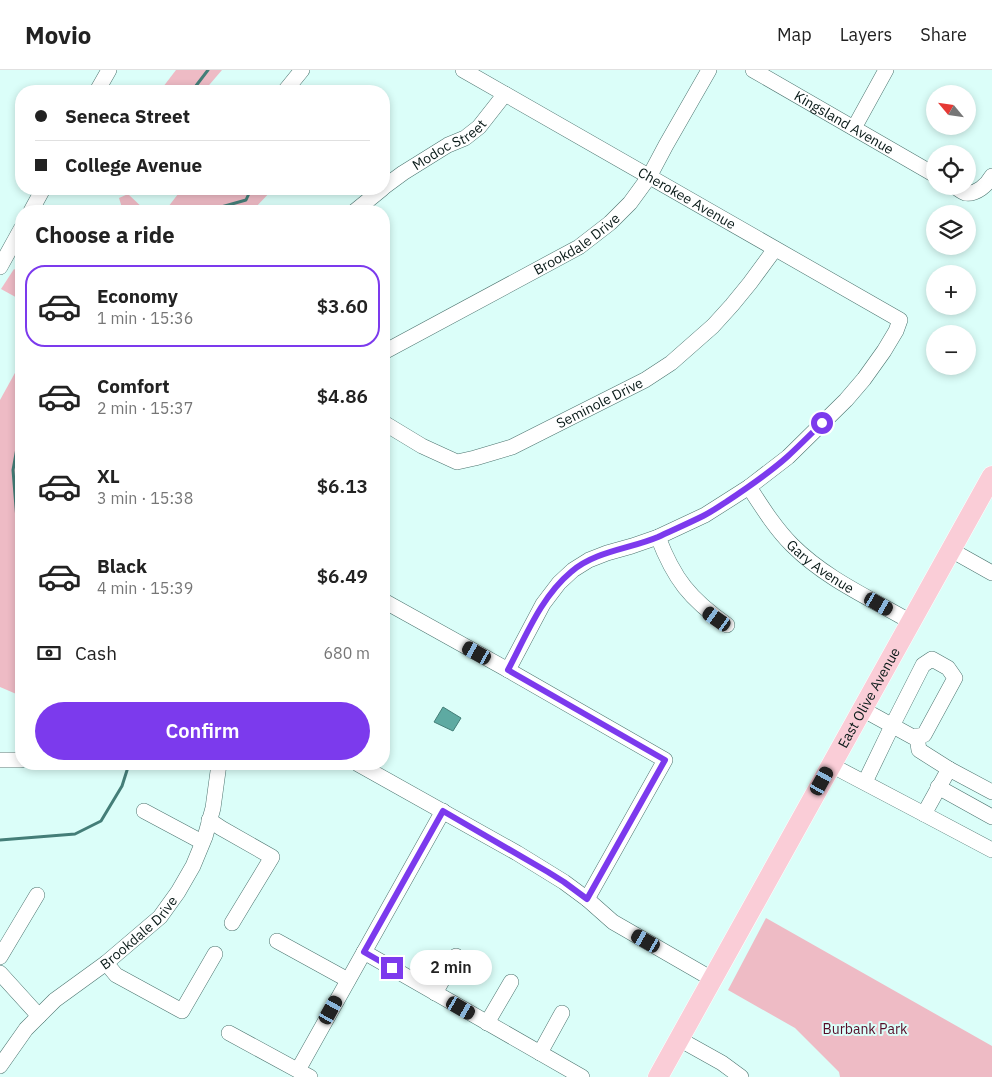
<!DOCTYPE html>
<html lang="en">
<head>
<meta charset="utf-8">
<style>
	:root { --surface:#fff; --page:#f2f2f2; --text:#222; --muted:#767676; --line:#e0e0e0; --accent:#7c3aed }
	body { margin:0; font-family:"IBM Plex Sans",sans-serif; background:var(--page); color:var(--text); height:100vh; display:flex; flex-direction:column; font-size:19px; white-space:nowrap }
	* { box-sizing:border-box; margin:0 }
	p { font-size:16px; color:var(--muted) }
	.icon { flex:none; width:28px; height:28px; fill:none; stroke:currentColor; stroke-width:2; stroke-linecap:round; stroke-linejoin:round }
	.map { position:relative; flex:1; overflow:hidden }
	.sheet { position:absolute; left:15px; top:135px; width:375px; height:565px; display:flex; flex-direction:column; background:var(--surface); border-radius:20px; box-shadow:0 2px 8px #0003 }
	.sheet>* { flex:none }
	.hud { position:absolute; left:15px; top:15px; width:375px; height:110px; border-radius:20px; box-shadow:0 2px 8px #0003; display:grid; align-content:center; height:110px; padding:0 20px; background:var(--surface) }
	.needle { width:32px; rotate:299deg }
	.tools { position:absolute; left:926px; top:15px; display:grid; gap:10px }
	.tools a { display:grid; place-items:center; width:50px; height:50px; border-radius:50%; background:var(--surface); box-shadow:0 2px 8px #0003; font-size:25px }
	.end { position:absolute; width:22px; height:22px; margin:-11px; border:6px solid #7c3aed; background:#fff; box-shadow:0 0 0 2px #fff }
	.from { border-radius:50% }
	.bubble { position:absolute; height:35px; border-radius:18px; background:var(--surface); box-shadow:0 2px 8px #0003; font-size:16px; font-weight:600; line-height:35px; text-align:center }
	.car { position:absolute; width:15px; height:30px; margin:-15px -8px; border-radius:6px; box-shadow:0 0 4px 1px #0007; background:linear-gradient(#222 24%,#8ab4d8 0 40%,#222 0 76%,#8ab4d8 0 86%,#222 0) }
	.hud b { display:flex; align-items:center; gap:18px; height:48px; font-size:19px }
	.hud b+b { border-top:1px solid var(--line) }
	.hud i { width:12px; height:12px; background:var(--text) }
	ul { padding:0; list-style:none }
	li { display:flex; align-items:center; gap:15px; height:82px; margin:0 10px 8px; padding:0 10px; border:2px solid transparent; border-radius:20px }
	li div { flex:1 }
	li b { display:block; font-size:19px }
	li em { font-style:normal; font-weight:600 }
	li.selected { border-color:var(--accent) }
	li>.icon { width:45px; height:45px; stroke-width:1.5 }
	h2 { padding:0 20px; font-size:22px; line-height:60px }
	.pay { display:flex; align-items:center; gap:12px; height:55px; padding:0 20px; font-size:19px }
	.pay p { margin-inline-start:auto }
	.action { display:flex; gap:10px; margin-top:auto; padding:10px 20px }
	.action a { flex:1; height:58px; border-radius:30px; background:var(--accent); color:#fff; font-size:20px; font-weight:600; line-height:58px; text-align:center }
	header { display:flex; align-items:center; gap:30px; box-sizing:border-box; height:70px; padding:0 25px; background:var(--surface); border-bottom:1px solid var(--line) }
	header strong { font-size:24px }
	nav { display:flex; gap:28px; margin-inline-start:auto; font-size:18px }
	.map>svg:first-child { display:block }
	.green { fill:#eebbc5 }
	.water { fill:#5eaaa2; stroke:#447e78 }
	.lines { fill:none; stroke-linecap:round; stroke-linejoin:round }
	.stream { stroke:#447e78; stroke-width:3 }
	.minor-casing { stroke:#4c746f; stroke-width:16 }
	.major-casing { stroke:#fff; stroke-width:21 }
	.minor { stroke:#fff; stroke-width:15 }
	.major { stroke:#facdd7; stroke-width:20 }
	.route { stroke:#7c3aed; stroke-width:6 }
	.labels { text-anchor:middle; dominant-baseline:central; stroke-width:4; stroke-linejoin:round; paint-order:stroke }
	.street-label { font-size:14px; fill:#081917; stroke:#dbfef9 }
	.park-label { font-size:14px; fill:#560c27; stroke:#dbfef9 }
</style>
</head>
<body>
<header>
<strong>Movio</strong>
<nav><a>Map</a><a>Layers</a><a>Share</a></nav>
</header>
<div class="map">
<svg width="992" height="1007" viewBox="0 0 992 1007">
	<rect width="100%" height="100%" fill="#dbfef9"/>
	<g class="green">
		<polygon points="176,0 222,0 204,21 162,21 163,17"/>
		<polygon points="178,119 273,119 252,141 165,141 178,124"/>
		<polygon points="128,124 146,141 123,141 119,128"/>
		<polygon points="14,199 21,203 21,230 1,219"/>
		<polygon points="21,292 21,626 0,617 0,330"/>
		<polygon points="766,848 992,976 992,1007 840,1007 839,1002 795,958 728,920"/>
	</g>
	<polygon class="water" points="443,637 461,648 453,661 434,652"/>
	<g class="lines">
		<g class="stream">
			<polyline points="192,21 208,0"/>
			<polyline points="207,141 246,130 251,119"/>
			<polyline points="21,356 13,400 21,499"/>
			<polyline points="0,770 75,764 101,751 122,716 129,694"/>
		</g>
		<defs>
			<g id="minor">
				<path id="s1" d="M463,0l437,250 -4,11 -12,20 -20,28 -18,21 -58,57 -39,30 -44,28 -47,22 -26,9 -25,7 -18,7 -16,10 -14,13 -16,21 -35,66"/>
				<path id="s2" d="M753,0l182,105"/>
				<polyline points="97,21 109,0"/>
				<polyline points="285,21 302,0"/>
				<polyline points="854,58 886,0"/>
				<path d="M954,116c3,2 8,6 11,7 11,2 22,-8 27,-17"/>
				<path id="s3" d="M384,117l19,-14 45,-28 17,-7 14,-11 26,-33"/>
				<polyline points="31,141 43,119"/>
				<polyline points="355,141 382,119"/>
				<polyline points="0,197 21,159"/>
				<path id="s4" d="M384,282l195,-105 31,-24 20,-20 19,-26 17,-32 43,-75"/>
				<path id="s5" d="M384,353l38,23 35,16 18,-4 37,-11 133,-67 26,-17 42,-37 19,-21 18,-22 25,-34"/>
				<path id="s6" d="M749,417c13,20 26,41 43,58 34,34 78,53 119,77"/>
				<path d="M658,467c16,42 32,62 69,88"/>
				<polyline points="951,480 992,503"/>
				<polyline points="384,531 508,600 665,690 587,829"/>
				<polyline points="862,639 913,667 924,665 955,608 948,598 932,589 923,595 892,656 865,712"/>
				<polyline points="0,690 21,690"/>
				<polyline points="358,694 517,783 564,812 587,829 613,852 712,909"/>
				<polyline points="831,695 924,744 949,699 919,680 917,667"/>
				<polyline points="949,699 992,722"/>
				<polyline points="938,717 992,747"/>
				<polyline points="144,741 202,772"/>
				<polyline points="924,744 992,780"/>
				<polyline points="209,750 221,758 272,787 232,853"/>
				<polyline points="277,871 348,910"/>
				<polyline points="364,882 582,1007"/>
				<polyline points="0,887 37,825"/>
				<polyline points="106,893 116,905 182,941 215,884"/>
				<polyline points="0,903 39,946"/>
				<polyline points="435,923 456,886"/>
				<polyline points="487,953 511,912"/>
				<polyline points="229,963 310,1007"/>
				<polyline points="679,969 722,993 741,1007"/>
				<polyline points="540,983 562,943"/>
				<path id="s7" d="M0,996l26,-37 29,-29 51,-37 54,-46 18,-25 15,-26 12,-29 8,-29 6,-44"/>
				<polyline points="298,1000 443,741"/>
			</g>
			<g id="major">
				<path id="s8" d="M658,1007l334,-601"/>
			</g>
		</defs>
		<use href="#minor" class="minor-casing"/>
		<use href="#major" class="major-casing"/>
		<use href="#minor" class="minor"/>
		<use href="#major" class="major"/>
	</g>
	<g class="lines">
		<path class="route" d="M392,898l-28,-16 79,-141 105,61 16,10 23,17 78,-139 -157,-90c18,-34 33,-73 63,-98 24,-21 59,-23 87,-35 15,-7 31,-14 45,-21 8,-4 15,-9 23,-14 21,-14 42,-28 61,-45 12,-11 24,-23 35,-34"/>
	</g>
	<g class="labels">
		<g class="street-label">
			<text stroke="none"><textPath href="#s2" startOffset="105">Kingsland Avenue</textPath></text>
			<text stroke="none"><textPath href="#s3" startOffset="78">Modoc Street</textPath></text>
			<text stroke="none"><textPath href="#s1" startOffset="258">Cherokee Avenue</textPath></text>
			<text stroke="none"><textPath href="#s4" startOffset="221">Brookdale Drive</textPath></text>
			<text stroke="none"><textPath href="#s5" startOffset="238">Seminole Drive</textPath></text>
			<text stroke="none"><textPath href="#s6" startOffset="108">Gary Avenue</textPath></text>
			<text stroke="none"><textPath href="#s8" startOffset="434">East Olive Avenue</textPath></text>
			<text stroke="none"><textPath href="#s7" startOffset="194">Brookdale Drive</textPath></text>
		</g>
		<g class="park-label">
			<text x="865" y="959">Burbank Park</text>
		</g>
	</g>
</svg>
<div class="tools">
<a><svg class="needle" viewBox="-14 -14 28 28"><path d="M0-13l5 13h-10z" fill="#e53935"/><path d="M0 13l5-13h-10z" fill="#767676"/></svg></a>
<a><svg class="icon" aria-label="locate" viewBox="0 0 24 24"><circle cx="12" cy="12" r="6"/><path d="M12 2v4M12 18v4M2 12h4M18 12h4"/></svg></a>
<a><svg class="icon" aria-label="layers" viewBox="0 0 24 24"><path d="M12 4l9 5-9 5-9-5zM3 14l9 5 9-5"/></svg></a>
<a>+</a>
<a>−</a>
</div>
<i class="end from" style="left:822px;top:353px"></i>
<i class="end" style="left:392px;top:898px"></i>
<div class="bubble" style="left:410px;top:880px;width:82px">2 min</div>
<i class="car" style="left:879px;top:534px;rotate:120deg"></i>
<i class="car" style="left:717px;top:549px;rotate:305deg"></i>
<i class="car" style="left:477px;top:583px;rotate:299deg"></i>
<i class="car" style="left:822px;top:711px;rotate:29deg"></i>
<i class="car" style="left:646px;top:871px;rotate:300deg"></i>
<i class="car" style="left:461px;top:938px;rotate:120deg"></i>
<i class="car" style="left:331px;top:940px;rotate:29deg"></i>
<div class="hud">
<b><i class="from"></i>Seneca Street</b>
<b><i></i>College Avenue</b>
</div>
<section class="sheet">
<h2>Choose a ride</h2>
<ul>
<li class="selected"><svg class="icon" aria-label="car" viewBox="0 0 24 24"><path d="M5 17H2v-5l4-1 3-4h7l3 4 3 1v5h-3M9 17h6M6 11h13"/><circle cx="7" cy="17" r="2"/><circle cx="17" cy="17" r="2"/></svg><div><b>Economy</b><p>1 min · 15:36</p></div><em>$3.60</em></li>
<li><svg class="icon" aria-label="car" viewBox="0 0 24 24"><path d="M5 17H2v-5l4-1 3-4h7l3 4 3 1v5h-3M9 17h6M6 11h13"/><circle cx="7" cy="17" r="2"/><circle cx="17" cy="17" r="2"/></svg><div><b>Comfort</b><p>2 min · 15:37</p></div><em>$4.86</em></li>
<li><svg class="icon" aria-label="car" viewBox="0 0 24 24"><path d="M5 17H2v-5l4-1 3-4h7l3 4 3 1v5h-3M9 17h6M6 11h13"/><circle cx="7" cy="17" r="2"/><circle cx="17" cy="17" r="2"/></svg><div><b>XL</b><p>3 min · 15:38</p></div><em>$6.13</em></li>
<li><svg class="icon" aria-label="car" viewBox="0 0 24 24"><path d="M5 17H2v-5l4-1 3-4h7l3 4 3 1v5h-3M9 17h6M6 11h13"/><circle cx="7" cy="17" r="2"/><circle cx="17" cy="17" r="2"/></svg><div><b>Black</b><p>4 min · 15:39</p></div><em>$6.49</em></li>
</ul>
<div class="pay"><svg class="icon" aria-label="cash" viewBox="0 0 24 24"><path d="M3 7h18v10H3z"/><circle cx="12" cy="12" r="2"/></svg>Cash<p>680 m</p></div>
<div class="action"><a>Confirm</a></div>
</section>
</div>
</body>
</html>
